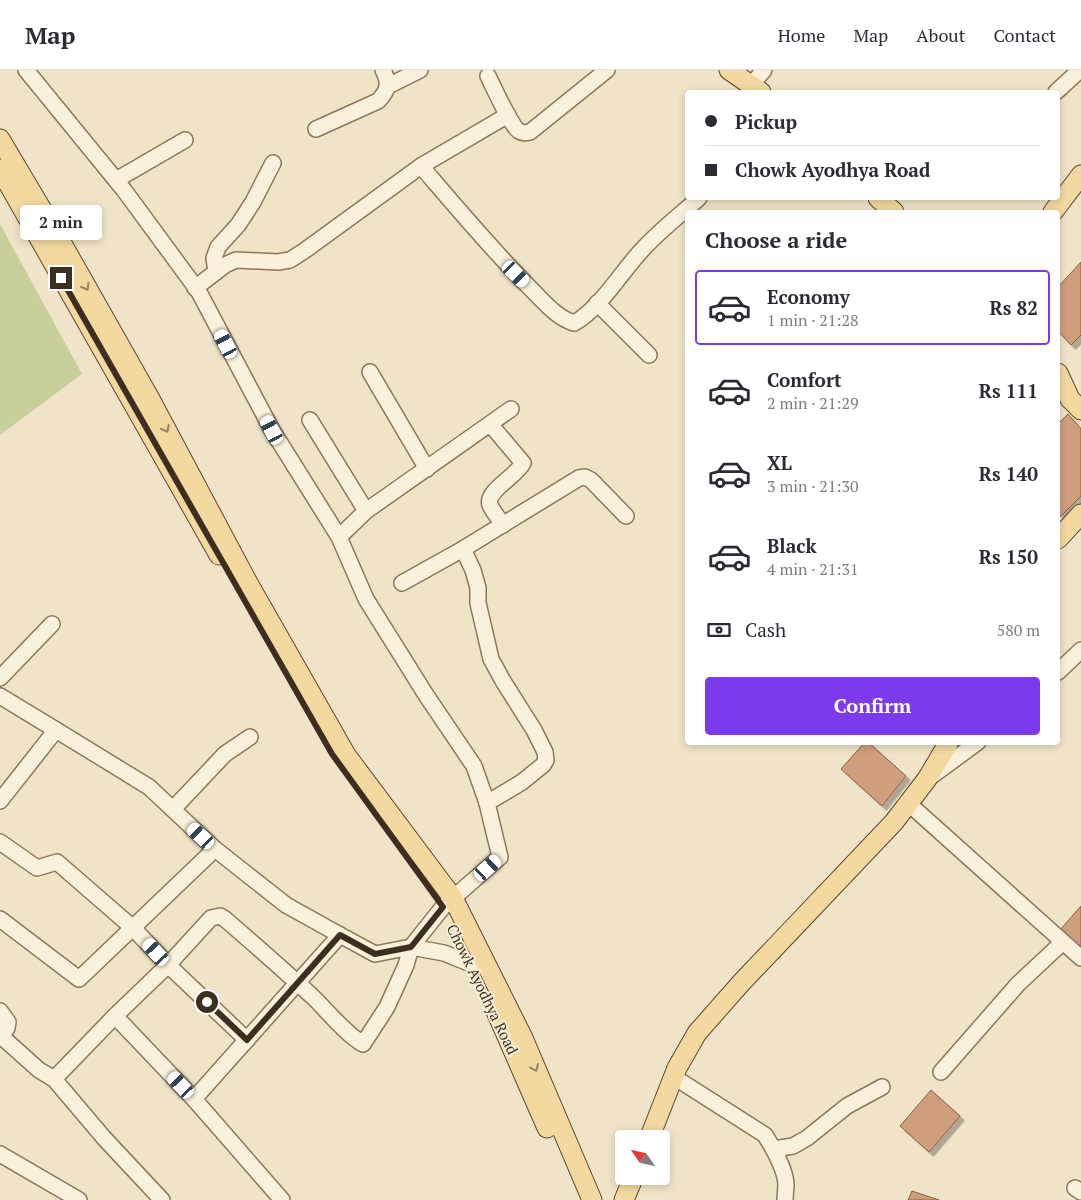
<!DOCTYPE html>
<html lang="en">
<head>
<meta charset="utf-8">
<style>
	:root { --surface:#fff; --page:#f7f7f7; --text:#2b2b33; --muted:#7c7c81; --line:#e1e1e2; --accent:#7c3aed }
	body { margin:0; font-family:"PT Serif",serif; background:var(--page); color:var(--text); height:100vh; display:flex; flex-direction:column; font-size:19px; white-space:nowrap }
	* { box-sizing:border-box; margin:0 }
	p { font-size:16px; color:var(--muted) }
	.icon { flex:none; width:28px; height:28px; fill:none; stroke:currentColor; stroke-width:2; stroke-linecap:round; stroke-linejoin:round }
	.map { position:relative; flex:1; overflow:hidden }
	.panel { position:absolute; left:685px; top:140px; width:375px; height:535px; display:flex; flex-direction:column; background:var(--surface); border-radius:5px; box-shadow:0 2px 8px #0003 }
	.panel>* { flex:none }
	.top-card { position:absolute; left:685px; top:20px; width:375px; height:110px; border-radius:5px; box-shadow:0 2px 8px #0003; display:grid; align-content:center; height:110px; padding:0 20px; background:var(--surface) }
	.needle { width:32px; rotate:304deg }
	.buttons { position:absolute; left:615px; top:1060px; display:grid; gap:10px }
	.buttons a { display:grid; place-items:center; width:55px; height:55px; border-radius:5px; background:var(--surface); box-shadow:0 2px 8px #0003; font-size:25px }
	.end { position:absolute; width:22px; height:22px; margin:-11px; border:6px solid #3d2e20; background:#fff; box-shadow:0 0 0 2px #fff }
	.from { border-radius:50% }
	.bubble { position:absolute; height:35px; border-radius:5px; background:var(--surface); box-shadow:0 2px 8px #0003; font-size:16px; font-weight:800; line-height:35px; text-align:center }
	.car { position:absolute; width:15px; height:30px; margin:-15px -8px; border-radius:6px; box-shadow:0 0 4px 1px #0007; background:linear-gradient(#fff 24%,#345 0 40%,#fff 0 76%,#345 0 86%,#fff 0) }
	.top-card b { display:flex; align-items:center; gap:18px; height:48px; font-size:19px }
	.top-card b+b { border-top:1px solid var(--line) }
	.top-card i { width:12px; height:12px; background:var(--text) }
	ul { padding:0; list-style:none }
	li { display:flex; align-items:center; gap:15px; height:75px; margin:0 10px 8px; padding:0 10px; border:2px solid transparent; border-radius:5px }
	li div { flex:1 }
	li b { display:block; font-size:19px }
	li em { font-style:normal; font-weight:800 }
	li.current { border-color:var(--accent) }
	li>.icon { width:45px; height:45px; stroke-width:1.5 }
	h2 { padding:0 20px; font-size:22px; line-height:60px }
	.pay { display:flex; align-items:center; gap:12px; height:55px; padding:0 20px; font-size:19px }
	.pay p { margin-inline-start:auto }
	.button { display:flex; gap:10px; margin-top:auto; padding:10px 20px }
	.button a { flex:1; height:58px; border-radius:5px; background:var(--accent); color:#fff; font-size:20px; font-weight:800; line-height:58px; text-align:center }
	header { display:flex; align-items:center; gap:30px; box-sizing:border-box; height:70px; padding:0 25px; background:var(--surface); border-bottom:1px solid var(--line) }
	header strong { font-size:24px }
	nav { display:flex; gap:28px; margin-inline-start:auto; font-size:18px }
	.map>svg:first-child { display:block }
	.green { fill:#c9cf9b }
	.building { fill:#cf9f7d; stroke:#8d5f41; filter:url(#shadow) }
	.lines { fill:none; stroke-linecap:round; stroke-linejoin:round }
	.minor-casing { stroke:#8d765c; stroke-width:18 }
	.major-casing { stroke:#5b4430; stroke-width:21 }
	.minor { stroke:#faf1dc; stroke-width:15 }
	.major { stroke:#f3d9a0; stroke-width:19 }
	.oneway { stroke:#988460 }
	.route { stroke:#3d2e20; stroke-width:6 }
	.labels { text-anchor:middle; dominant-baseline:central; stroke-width:4; stroke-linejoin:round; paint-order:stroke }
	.street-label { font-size:15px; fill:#3d2e20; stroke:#f7eed8 }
</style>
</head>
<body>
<header>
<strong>Map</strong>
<nav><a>Home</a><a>Map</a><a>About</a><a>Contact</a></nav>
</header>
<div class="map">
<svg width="1081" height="1130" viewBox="0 0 1081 1130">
	<defs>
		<filter id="shadow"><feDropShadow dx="4.5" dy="4.5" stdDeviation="0" flood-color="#0004"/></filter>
	</defs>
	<rect width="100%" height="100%" fill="#f0e4c8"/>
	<polygon class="green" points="0,154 82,304 0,365"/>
	<g class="building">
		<polygon points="1081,192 1081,265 1071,275 1058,261 1058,217"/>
		<polygon points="1068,344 1081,359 1081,426 1058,449 1058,354"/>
		<polygon points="865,672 868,672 906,706 882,736 841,699"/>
		<polygon points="1081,836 1081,880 1060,860"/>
		<polygon points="931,1020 960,1046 929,1082 900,1056"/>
		<polygon points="912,1121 939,1130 908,1130"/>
	</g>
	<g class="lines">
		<defs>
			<g id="minor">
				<path d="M488,6c5,10 23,50 31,55 3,2 7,2 11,1l77,-62"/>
				<polyline points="751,15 764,0"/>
				<polyline points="388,16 420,0"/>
				<polyline points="1056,22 1080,0"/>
				<path d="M316,59l62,-28c10,-10 12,-18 5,-31"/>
				<path d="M421,96c36,42 72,85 111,124 12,12 25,28 42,33 25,-13 48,-52 68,-73 17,-19 38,-35 57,-52"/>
				<polyline points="116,110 185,70"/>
				<polyline points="216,202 214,188 218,177 238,155 253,132 273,93"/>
				<polyline points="195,218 225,195 236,190 278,192 290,190 304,181 421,96 508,45"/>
				<polyline points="597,233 649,285"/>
				<polyline points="370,302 427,399"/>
				<polyline points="310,350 366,441"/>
				<path d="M490,354l33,39c-6,13 -38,28 -33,42 3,7 9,13 13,20"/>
				<polyline points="339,467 366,441 511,339"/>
				<polyline points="463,479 473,500 478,518 478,533 491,589 503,611 534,660 545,682 546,690 543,695 522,712 487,733"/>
				<polyline points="402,513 463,479 579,408 585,407 591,410 626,446"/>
				<polyline points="1058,602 1081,580"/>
				<polyline points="0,608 52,554"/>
				<polyline points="0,626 56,660"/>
				<polyline points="929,708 978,672"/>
				<polyline points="0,731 56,660 149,717 215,779 286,835 340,865 375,884 411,877 444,883 476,896"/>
				<polyline points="908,733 1081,888"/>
				<polyline points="173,739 225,684 250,667"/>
				<path d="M0,772l37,26 20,-6 76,66 35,37 43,-47 9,-2 5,3c30,26 61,53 90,80 14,14 31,35 48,45l24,-37 19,-42 5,-18 32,-40 57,-50 -13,-54 -13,-37 -48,-71 -60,-96 -27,-62 -67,-107 -73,-138 -75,-102 -98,-120"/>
				<polyline points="0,849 79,909 215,779"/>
				<polyline points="0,941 8,952 7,958 0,968"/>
				<polyline points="115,946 168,895 247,970"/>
				<polyline points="1,966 39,1000 54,1009 104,1068 162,1130"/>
				<polyline points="941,1002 1018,914 1063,872"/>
				<path d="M674,1007l91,58c8,13 20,33 21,49 0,5 -1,11 -1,16"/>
				<polyline points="54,1009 115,946 194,1029 282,1130"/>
				<polyline points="194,1029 340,865"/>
				<polyline points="774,1079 793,1076 807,1068 847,1036 882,1017"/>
				<polyline points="0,1084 79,1130"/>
				<polyline points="1075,1118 1081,1122"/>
			</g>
			<g id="major">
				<polyline points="729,0 761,22"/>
				<polyline points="0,69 60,170 150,329 248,513 346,685 453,828 523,968 592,1130"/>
				<polyline points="0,99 219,485"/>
				<polyline points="878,128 894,142"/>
				<polyline points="1053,142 1081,105"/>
				<polyline points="1058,303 1070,329 1081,340"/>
				<polyline points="1058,469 1081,444"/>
				<polyline points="495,939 547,1058"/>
				<polyline points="649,1069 677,998 697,963 741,913 894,752 927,709 949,672"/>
				<polyline points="624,1130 634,1106"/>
			</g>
		</defs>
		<use href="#minor" class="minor-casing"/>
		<use href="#major" class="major-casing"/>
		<use href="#minor" class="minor"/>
		<use href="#major" class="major"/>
	</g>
	<defs><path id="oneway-chevron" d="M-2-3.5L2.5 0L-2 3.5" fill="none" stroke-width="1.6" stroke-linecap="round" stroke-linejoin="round" transform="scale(1.25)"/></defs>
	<g class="oneway">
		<use href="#oneway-chevron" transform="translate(86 217) rotate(61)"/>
		<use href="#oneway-chevron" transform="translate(166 359) rotate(62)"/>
		<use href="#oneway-chevron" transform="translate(535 998) rotate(67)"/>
	</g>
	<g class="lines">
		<polyline class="route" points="61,208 332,684 443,837 411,877 375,884 340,865 247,970 207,932"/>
	</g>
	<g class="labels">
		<g class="street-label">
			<text transform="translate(483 919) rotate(64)">Chowk Ayodhya Road</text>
		</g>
	</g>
</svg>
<div class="buttons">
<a><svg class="needle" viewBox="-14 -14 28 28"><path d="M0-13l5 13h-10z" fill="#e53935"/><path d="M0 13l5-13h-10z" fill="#7c7c81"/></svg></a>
</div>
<i class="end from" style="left:207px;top:932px"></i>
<i class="end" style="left:61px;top:208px"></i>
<div class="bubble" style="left:20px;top:135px;width:82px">2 min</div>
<i class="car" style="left:516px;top:204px;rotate:134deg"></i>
<i class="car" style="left:226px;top:274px;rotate:332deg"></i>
<i class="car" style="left:272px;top:360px;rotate:332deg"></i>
<i class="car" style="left:201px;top:766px;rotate:313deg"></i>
<i class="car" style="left:488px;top:798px;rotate:48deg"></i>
<i class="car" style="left:156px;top:882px;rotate:318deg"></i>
<i class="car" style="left:181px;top:1015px;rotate:317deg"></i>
<div class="top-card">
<b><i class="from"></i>Pickup</b>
<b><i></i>Chowk Ayodhya Road</b>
</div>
<section class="panel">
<h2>Choose a ride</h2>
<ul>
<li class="current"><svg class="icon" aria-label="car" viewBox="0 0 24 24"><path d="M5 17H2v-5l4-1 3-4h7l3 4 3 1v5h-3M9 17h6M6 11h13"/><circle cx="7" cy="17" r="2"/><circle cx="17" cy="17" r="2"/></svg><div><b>Economy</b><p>1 min · 21:28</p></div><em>Rs 82</em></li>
<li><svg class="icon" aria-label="car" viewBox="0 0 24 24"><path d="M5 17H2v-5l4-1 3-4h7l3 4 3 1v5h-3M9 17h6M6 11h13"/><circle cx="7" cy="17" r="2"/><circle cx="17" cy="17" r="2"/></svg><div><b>Comfort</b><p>2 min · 21:29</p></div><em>Rs 111</em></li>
<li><svg class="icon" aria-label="car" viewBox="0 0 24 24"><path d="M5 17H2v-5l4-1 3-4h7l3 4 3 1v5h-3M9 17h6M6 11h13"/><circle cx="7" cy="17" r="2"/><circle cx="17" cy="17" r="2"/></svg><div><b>XL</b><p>3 min · 21:30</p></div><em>Rs 140</em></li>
<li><svg class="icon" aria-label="car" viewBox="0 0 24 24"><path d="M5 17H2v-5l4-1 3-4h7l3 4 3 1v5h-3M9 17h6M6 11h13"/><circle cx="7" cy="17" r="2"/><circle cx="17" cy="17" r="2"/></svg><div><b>Black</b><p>4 min · 21:31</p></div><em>Rs 150</em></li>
</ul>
<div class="pay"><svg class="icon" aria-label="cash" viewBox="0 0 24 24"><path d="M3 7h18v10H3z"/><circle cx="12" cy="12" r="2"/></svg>Cash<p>580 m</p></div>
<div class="button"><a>Confirm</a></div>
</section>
</div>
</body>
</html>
